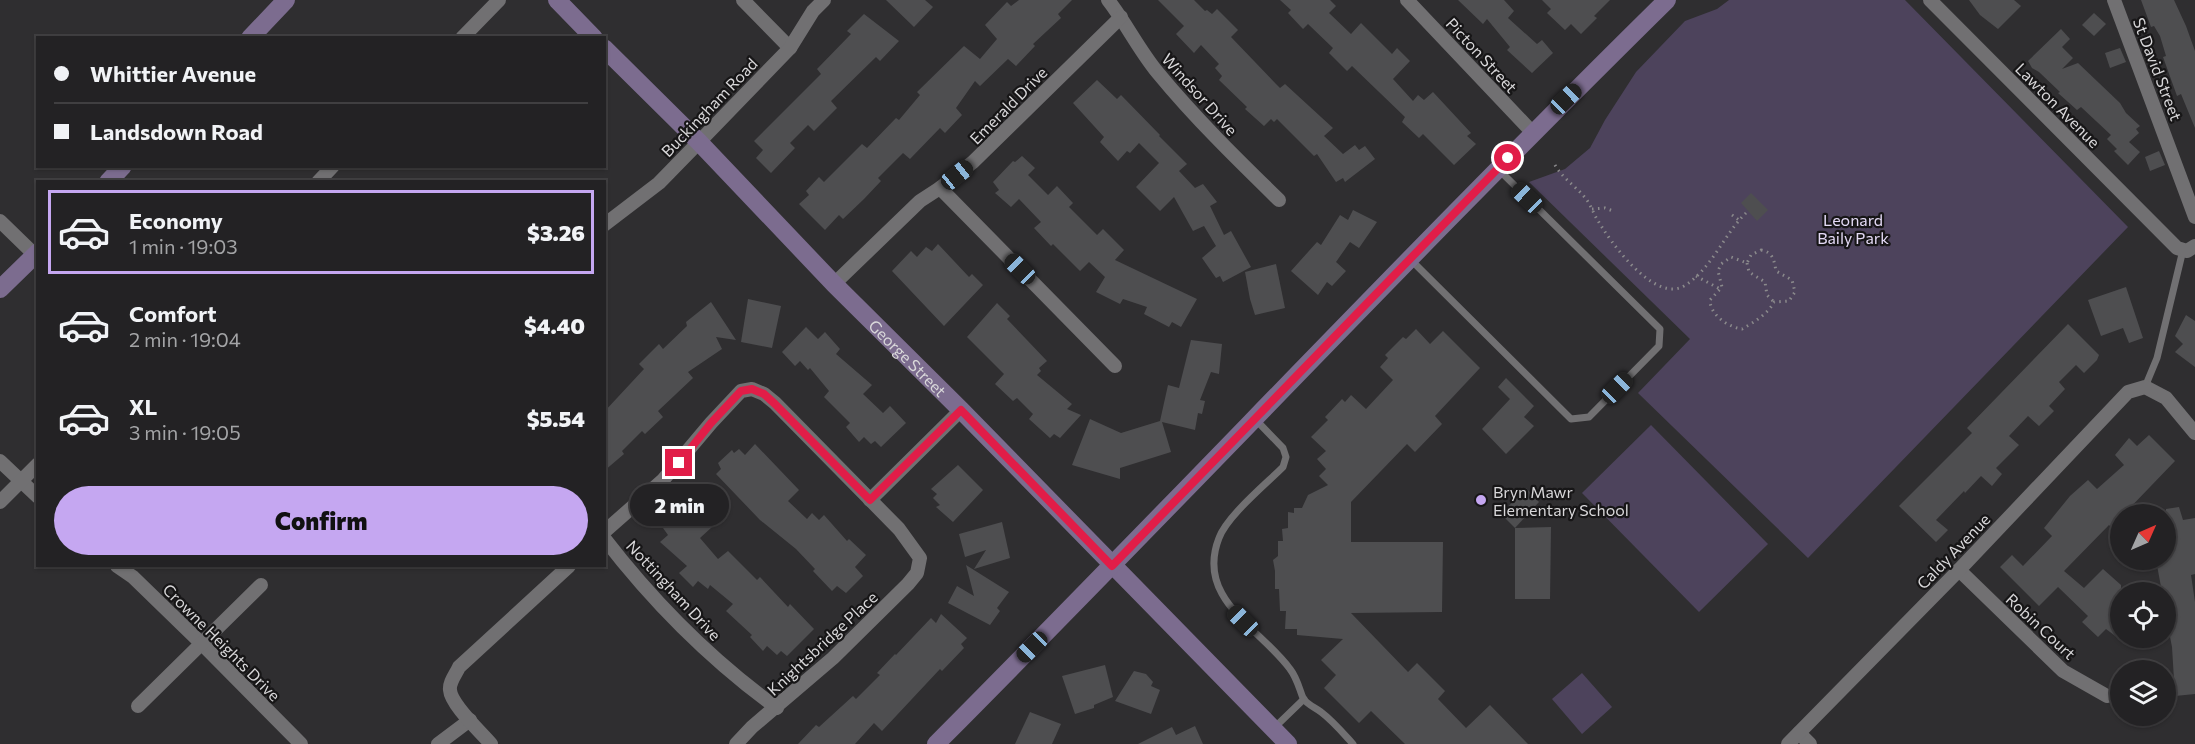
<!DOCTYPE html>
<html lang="en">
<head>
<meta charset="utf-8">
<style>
	:root { --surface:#232224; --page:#2b2a2c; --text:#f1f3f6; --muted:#a3a4a6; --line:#403f41; --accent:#c5a7f1 }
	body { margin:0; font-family:Commissioner,sans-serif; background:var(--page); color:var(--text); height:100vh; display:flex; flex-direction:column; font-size:22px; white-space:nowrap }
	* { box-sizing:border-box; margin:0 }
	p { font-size:20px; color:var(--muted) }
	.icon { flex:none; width:33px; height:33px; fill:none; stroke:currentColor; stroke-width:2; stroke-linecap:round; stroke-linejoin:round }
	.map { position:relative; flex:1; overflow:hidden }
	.details { position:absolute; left:36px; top:180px; width:570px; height:387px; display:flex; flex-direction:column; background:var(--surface); border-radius:0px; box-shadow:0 2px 4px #0004,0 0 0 2px var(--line) }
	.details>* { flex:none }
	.guide { position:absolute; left:36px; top:36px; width:570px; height:132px; border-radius:0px; box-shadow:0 2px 4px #0004,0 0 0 2px var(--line); display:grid; align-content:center; height:132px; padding:0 18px; background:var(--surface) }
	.needle { width:39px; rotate:45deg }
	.buttons { position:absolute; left:2110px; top:504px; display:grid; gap:12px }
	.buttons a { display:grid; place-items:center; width:66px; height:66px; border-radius:50%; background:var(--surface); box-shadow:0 2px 4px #0004,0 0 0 2px var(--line); font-size:30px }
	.end { position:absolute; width:27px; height:27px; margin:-14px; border:8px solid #e11d48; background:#fff; box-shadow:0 0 0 3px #fff }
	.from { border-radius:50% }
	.bubble { position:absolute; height:42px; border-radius:21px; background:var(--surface); box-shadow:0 2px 4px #0004,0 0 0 2px var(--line); font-size:20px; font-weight:800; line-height:42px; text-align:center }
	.car { position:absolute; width:18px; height:36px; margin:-18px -9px; border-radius:8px; box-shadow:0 0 4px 2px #0007; background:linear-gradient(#222 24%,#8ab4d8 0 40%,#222 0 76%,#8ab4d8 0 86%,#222 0) }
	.guide b { display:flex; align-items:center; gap:21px; height:57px; font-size:22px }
	.guide b+b { border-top:2px solid var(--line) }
	.guide i { width:15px; height:15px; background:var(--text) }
	ul { padding:10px 0 0; list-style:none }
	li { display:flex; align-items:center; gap:18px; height:84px; margin:0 12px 9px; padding:0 6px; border:3px solid transparent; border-radius:0px }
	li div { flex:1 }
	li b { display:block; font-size:22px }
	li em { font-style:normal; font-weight:800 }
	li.current { border-color:var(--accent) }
	li>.icon { width:54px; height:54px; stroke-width:1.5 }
	.action { display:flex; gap:12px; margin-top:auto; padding:12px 18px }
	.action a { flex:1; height:69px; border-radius:36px; background:var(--accent); color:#111; font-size:24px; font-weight:800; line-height:69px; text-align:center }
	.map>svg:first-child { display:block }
	.green { fill:#4d435c }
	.building { fill:#4e4e50 }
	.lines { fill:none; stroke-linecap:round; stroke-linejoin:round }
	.path { stroke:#8b8a8c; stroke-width:3; stroke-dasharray:1.5 4.5; stroke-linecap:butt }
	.lane { stroke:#717072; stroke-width:7 }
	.street { stroke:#717072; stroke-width:14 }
	.secondary { stroke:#7c6c8f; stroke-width:18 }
	.route { stroke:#e11d48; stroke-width:8 }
	.poi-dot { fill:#c5a7f1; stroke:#171617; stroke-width:2 }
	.labels { text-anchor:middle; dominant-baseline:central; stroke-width:4.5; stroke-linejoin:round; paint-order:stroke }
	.street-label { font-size:16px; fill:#d9d8da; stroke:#171617 }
	.park-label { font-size:16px; fill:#e4daf5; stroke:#171617 }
	.poi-label { font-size:16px; fill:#d9d8da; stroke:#171617; text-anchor:start }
</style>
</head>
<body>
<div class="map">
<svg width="2195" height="744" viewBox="0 0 2195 744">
	<rect width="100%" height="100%" fill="#2f2e30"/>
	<g class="green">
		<polygon points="1729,0 1905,0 2128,227 1808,558 1638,393 1690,339 1529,182 1565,169 1590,148 1605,120 1636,72 1685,21 1717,9"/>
		<polygon points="1651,425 1768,544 1699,612 1582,493"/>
		<polygon points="1582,673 1612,707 1582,734 1552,699"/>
	</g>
	<g class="building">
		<polygon points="886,0 925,0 933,7 914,27"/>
		<polygon points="1019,0 1072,0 1058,14 1061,18 1033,44 1035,46 1016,66 1008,59 980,86 975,81 956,108 962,115 945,133 940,128 910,159 903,153 878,178 881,181 864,199 843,219 839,215 825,230 799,204 809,195 806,191 819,177 824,182 862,144 867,148 896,118 899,120 920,95 917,92 964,46 980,59 997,39 985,25 1007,2 1011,6"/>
		<polygon points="1158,0 1194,0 1205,11 1207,10 1212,14 1217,9 1238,30 1231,37 1276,84 1280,88 1285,84 1333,128 1324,136 1343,154 1355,145 1359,150 1365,146 1375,159 1345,182 1343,178 1336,182 1317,154 1314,156 1277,119 1274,122 1271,119 1264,126 1245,109 1247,107 1219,80 1222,76 1215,68 1219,64 1201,45 1194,53 1176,34 1184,26"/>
		<polygon points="1280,0 1330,0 1336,6 1329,13 1351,34 1361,23 1392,54 1397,48 1410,61 1393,79 1413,101 1418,95 1424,100 1433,92 1471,133 1467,136 1476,144 1454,165 1423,134 1419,138 1402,122 1405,117 1352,66 1347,71 1329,53 1333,48 1308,24 1303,29 1288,13 1291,10"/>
		<polygon points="1458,0 1504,0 1514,11 1508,18 1537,44 1542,40 1553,53 1532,73 1507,50 1510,47 1487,19 1483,24"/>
		<polygon points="1542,0 1610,0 1594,16 1597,18 1581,34 1571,24 1565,30 1547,13 1551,9"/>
		<polygon points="1969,0 2014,0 2021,6 1998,29 1980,15"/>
		<polygon points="2141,0 2174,0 2186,26 2195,51 2195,128 2181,94 2177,96 2163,57 2166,56 2160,36 2154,26 2151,27"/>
		<polygon points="2094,13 2106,24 2094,36 2082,25"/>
		<polygon points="864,14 899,41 880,61 876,57 831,101 837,108 814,131 808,125 790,143 795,148 771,173 756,158 763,150 754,141 821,74 817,69 851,34 847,31"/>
		<polygon points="2061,29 2070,39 2062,47 2073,58 2062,69 2078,63 2120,103 2126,113 2140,126 2136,129 2139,133 2129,142 2140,152 2128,165 2114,151 2117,149 2107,139 2111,135 2081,107 2077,110 2058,93 2060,92 2039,72 2032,68 2028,61"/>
		<polygon points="2120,48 2126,62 2110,68 2105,53"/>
		<polygon points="1097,80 1117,99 1121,95 1160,135 1159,136 1187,164 1179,171 1195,188 1203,184 1217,202 1210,206 1224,235 1231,231 1251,267 1223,282 1220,276 1216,278 1202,258 1216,246 1204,226 1193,231 1174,197 1160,211 1136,187 1159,163 1139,143 1130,153 1127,151 1118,161 1100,142 1104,137 1073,103"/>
		<polygon points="2159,151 2165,165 2150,171 2145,157"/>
		<polygon points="1022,156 1035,168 1028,175 1048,195 1057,186 1073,203 1069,207 1097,235 1103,229 1124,250 1115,260 1197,299 1181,327 1172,322 1169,327 1144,314 1147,307 1123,299 1120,304 1096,292 1105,277 1089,262 1080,271 1053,244 1051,246 1034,228 1041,222 1019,199 1011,207 995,193 999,190 993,182 1013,161 1015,162"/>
		<polygon points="1751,193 1768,210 1757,221 1741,203"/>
		<polygon points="1353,210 1377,222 1359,248 1350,242 1336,262 1346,271 1332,286 1327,282 1318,295 1291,271 1317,242 1321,245 1340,215 1348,220"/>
		<polygon points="938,244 969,277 972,274 983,285 944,326 892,271 911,251 917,257 926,247 932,251"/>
		<polygon points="1276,264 1285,308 1255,315 1250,299 1245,272"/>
		<polygon points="2126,287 2143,338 2129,343 2123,328 2101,336 2088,300"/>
		<polygon points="748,299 781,306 772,348 741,342"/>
		<polygon points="711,302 736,340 716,337 722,349 688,372 693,378 658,411 663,417 645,434 642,431 622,451 624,454 604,471 604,412 644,369 639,364 659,344 663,349 687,326 686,322"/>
		<polygon points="997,303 1010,316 1007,319 1047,361 1039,368 1041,371 1037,375 1072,404 1067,409 1081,415 1060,438 1054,434 1050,438 1029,419 1033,414 1017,398 1013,401 995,384 1004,374 967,337"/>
		<polygon points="2186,315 2195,321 2195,367 2175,352 2183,344 2175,336"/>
		<polygon points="2068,324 2099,355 2097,360 2084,373 2076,365 2059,382 2065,389 2049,406 2054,411 2039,426 2028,416 2009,436 2019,445 1996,468 2002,474 1992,486 1981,476 1965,493 1964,491 1936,520 1948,530 1936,542 1899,506 1972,433 1967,428"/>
		<polygon points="806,327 818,339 825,332 840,349 836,354 872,385 863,394 883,413 890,406 906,423 881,447 875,441 871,444 864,437 859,442 846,427 850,423 824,397 829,391 810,368 808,370 800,361 795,366 782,352"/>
		<polygon points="1416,329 1430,344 1443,331 1480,368 1435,416 1442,424 1415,452 1407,444 1351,502 1351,542 1443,542 1442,612 1351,613 1408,672 1417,663 1445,691 1438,699 1466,728 1490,705 1528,744 1405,744 1371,711 1359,723 1324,688 1336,675 1321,660 1343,639 1297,635 1297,629 1285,629 1286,611 1280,611 1279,589 1275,589 1275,571 1273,560 1278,556 1278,541 1283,541 1282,529 1288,528 1288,512 1294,513 1294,508 1302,508 1308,495 1328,485 1319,476 1326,469 1317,459 1326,451 1311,437 1328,420 1325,417 1342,399 1345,402 1351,395 1366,409 1393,380 1380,367 1388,358 1385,355 1403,337 1406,339"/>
		<polygon points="1191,340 1222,344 1219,374 1211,372 1200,400 1205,401 1202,414 1198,413 1195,430 1162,422 1171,452 1120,468 1120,479 1072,465 1090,419 1121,433 1160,421 1168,385 1179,388"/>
		<polygon points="1506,378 1534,406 1524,417 1534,426 1506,454 1482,429 1510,399 1498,387"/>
		<polygon points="2149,435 2175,461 2124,514 2121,514 2121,517 2111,527 2109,525 2064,571 2084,588 2103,569 2121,585 2121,615 2115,621 2121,628 2121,638 2129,638 2134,643 2130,647 2106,629 2098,637 2082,622 2088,616 2058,587 2039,606 2000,567 2012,555 2023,566 2052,536 2044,528 2070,496 2088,480 2097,489 2124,465 2115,455 2129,438 2137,446"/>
		<polygon points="755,444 799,490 788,501 807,519 812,513 819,520 824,515 847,541 849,539 866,555 855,567 863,576 846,593 837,586 832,591 813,571 815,569 796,549 760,520 716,474 721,469 718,463 732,450 734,453 739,449 745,455"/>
		<polygon points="958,465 983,490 953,522 936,507 940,505 933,498 937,494 931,489"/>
		<polygon points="1526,488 1539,502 1515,528 1501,514"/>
		<polygon points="679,506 684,512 690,506 712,527 700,538 718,559 728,551 757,580 760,577 788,607 790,604 814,629 787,656 781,651 777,655 767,646 763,651 750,637 752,635 726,611 733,604 710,585 708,589 698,581 693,587 679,573 687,566 660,542 668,535 663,528"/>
		<polygon points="2179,507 2183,520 2195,518 2195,574 2191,575 2195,602 2195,694 2175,696 2172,647 2166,616 2166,592 2162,592 2156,560 2166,560 2166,509"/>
		<polygon points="1002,522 1010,558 974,569 986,550 965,557 959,534"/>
		<polygon points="1551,527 1550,599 1515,599 1515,528"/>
		<polygon points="966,565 1009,592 997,608 1000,611 990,625 948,603 957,586 974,596"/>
		<polygon points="941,614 967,638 961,644 964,648 942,671 940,669 882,731 874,723 855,744 798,744 816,725 819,727 853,696 856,699 880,675 877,673 895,654 896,655 931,618 936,623"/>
		<polygon points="1105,665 1113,697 1094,705 1094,708 1075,714 1062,676"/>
		<polygon points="1134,671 1146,674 1153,682 1151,686 1160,690 1151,714 1115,701"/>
		<polygon points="1030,712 1061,724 1052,744 1015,744"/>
		<polygon points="1195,726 1203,744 1138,744 1172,727 1176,735"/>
	</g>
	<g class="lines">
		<g class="path">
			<path d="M1555,165c8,14 22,22 31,34 5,6 7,14 11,20 13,23 57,84 87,67 28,-17 40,-52 62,-73"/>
			<polyline points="1592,209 1605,208 1613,211"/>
			<polyline points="1732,215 1739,220"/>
			<path d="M1761,250c12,2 13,10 15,21l16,9 3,12 -6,9 -15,1c-5,11 -21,21 -32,27 -14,-2 -32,-14 -32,-29l12,-13 -4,-16 3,-7 10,-7 16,6 4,-8z"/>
			<polyline points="1747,263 1749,272 1765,282 1767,295 1774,302"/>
			<polyline points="1696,276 1720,289"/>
		</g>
		<g class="lane">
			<polyline points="1411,260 1571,419 1589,417 1659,346 1660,329 1499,170"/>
			<polyline points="2145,387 2157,358 2183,250"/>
			<path d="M1255,419l28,29 3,9 -3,10c-17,17 -56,49 -64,71 -24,61 41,90 71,131 7,9 9,19 13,29 3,6 13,10 18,14 12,9 22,21 32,32"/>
			<polyline points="1275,727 1304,699"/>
		</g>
		<g class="street">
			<polyline points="743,0 790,48"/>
			<path d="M1108,0c18,23 31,50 50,73 37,45 79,86 121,127"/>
			<polyline points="1407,0 1532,132"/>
			<polyline points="1930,0 2177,248 2187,251 2195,246"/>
			<polyline points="2114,0 2195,217"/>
			<polyline points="462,38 499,0"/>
			<polyline points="318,182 333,166"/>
			<polyline points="940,188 1115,366"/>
			<polyline points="0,221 35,255"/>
			<polyline points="604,225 659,183 699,142 790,48 813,11 824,0"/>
			<polyline points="834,284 920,201 940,188 973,162 1121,17"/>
			<polyline points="0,461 38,497"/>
			<polyline points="870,500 961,410"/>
			<polyline points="0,502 38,464"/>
			<polyline points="604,532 663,480 711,423 741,391 752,389 764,394 775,403 899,529 920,558 917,573 908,584 833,658 752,727 736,744"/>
			<path d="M604,538c50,65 107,122 173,170"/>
			<polyline points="117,566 133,577 202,644 301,744"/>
			<polyline points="1959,570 2063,671 2107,696"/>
			<polyline points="138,706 261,585"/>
			<polyline points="1799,733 1810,744"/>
			<polyline points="438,744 470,720"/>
			<path d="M491,744c-10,-12 -40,-39 -41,-54 -1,-8 6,-16 9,-23l110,-101"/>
			<polyline points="1788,744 1959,570 2128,392 2145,387 2166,398 2195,433"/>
		</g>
		<g class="secondary">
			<polyline points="557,0 594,38"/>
			<polyline points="250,38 286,0"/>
			<path id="s1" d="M604,48l95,94 135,142 127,126 327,334"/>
			<polyline points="108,182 123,166"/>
			<polyline points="0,289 38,252"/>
			<path d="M936,744c245,-246 483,-500 731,-744"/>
		</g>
	</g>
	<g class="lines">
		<polyline class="route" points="679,463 711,423 741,391 752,389 764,394 775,404 870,500 961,410 1112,566 1508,158"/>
	</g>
	<circle class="poi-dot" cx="1481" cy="500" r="6"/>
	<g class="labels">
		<g class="street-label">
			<text transform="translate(1482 55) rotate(47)">Picton Street</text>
			<text transform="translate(2158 69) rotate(69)">St David Street</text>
			<text transform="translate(1200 94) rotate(48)">Windsor Drive</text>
			<text transform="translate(1008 105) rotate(-45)">Emerald Drive</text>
			<text transform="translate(2058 105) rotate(45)">Lawton Avenue</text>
			<text transform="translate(709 107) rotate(-46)">Buckingham Road</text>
			<text stroke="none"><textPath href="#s1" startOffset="434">George Street</textPath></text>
			<text transform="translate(1953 551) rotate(-46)">Caldy Avenue</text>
			<text transform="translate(674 590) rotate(47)">Nottingham Drive</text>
			<text transform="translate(2041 626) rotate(43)">Robin Court</text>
			<text transform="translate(222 642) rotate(45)">Crowne Heights Drive</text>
			<text transform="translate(822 643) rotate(-43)">Knightsbridge Place</text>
		</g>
		<g class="park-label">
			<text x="1853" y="219">Leonard<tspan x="1853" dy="18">Baily Park</tspan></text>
		</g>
		<g class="poi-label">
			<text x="1493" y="491">Bryn Mawr<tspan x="1493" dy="18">Elementary School</tspan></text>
		</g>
	</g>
</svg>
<div class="buttons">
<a><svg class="needle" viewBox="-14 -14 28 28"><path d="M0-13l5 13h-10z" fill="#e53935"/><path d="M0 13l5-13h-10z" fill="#a3a4a6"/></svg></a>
<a><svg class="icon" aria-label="locate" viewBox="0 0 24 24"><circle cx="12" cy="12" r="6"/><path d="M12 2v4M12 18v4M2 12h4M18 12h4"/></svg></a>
<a><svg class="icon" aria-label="layers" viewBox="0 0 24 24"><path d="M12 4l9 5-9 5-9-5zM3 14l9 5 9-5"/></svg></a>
</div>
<i class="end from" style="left:1508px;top:158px"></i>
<i class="end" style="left:679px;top:463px"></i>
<div class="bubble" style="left:630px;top:484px;width:99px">2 min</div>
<i class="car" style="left:1566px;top:99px;rotate:46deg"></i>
<i class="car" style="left:957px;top:175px;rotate:51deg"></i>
<i class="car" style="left:1527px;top:198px;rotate:314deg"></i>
<i class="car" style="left:1020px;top:269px;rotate:315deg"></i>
<i class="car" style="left:1617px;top:388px;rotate:45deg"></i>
<i class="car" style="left:1243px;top:621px;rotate:315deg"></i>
<i class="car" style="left:1032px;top:647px;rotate:225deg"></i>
<div class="guide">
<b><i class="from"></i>Whittier Avenue</b>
<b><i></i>Landsdown Road</b>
</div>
<section class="details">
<ul>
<li class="current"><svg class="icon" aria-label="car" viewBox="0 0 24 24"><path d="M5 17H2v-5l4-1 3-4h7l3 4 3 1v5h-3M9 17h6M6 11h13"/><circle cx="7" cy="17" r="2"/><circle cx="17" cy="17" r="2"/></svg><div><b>Economy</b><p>1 min · 19:03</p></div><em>$3.26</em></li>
<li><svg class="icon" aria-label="car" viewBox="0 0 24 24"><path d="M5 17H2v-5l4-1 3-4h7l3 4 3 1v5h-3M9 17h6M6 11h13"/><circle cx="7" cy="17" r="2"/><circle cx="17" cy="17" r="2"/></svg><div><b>Comfort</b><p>2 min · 19:04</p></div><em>$4.40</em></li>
<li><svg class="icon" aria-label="car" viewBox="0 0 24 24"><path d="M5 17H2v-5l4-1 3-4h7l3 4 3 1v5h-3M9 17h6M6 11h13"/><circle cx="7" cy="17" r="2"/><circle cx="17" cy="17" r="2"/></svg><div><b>XL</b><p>3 min · 19:05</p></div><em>$5.54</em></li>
</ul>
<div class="action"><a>Confirm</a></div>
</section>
</div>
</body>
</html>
